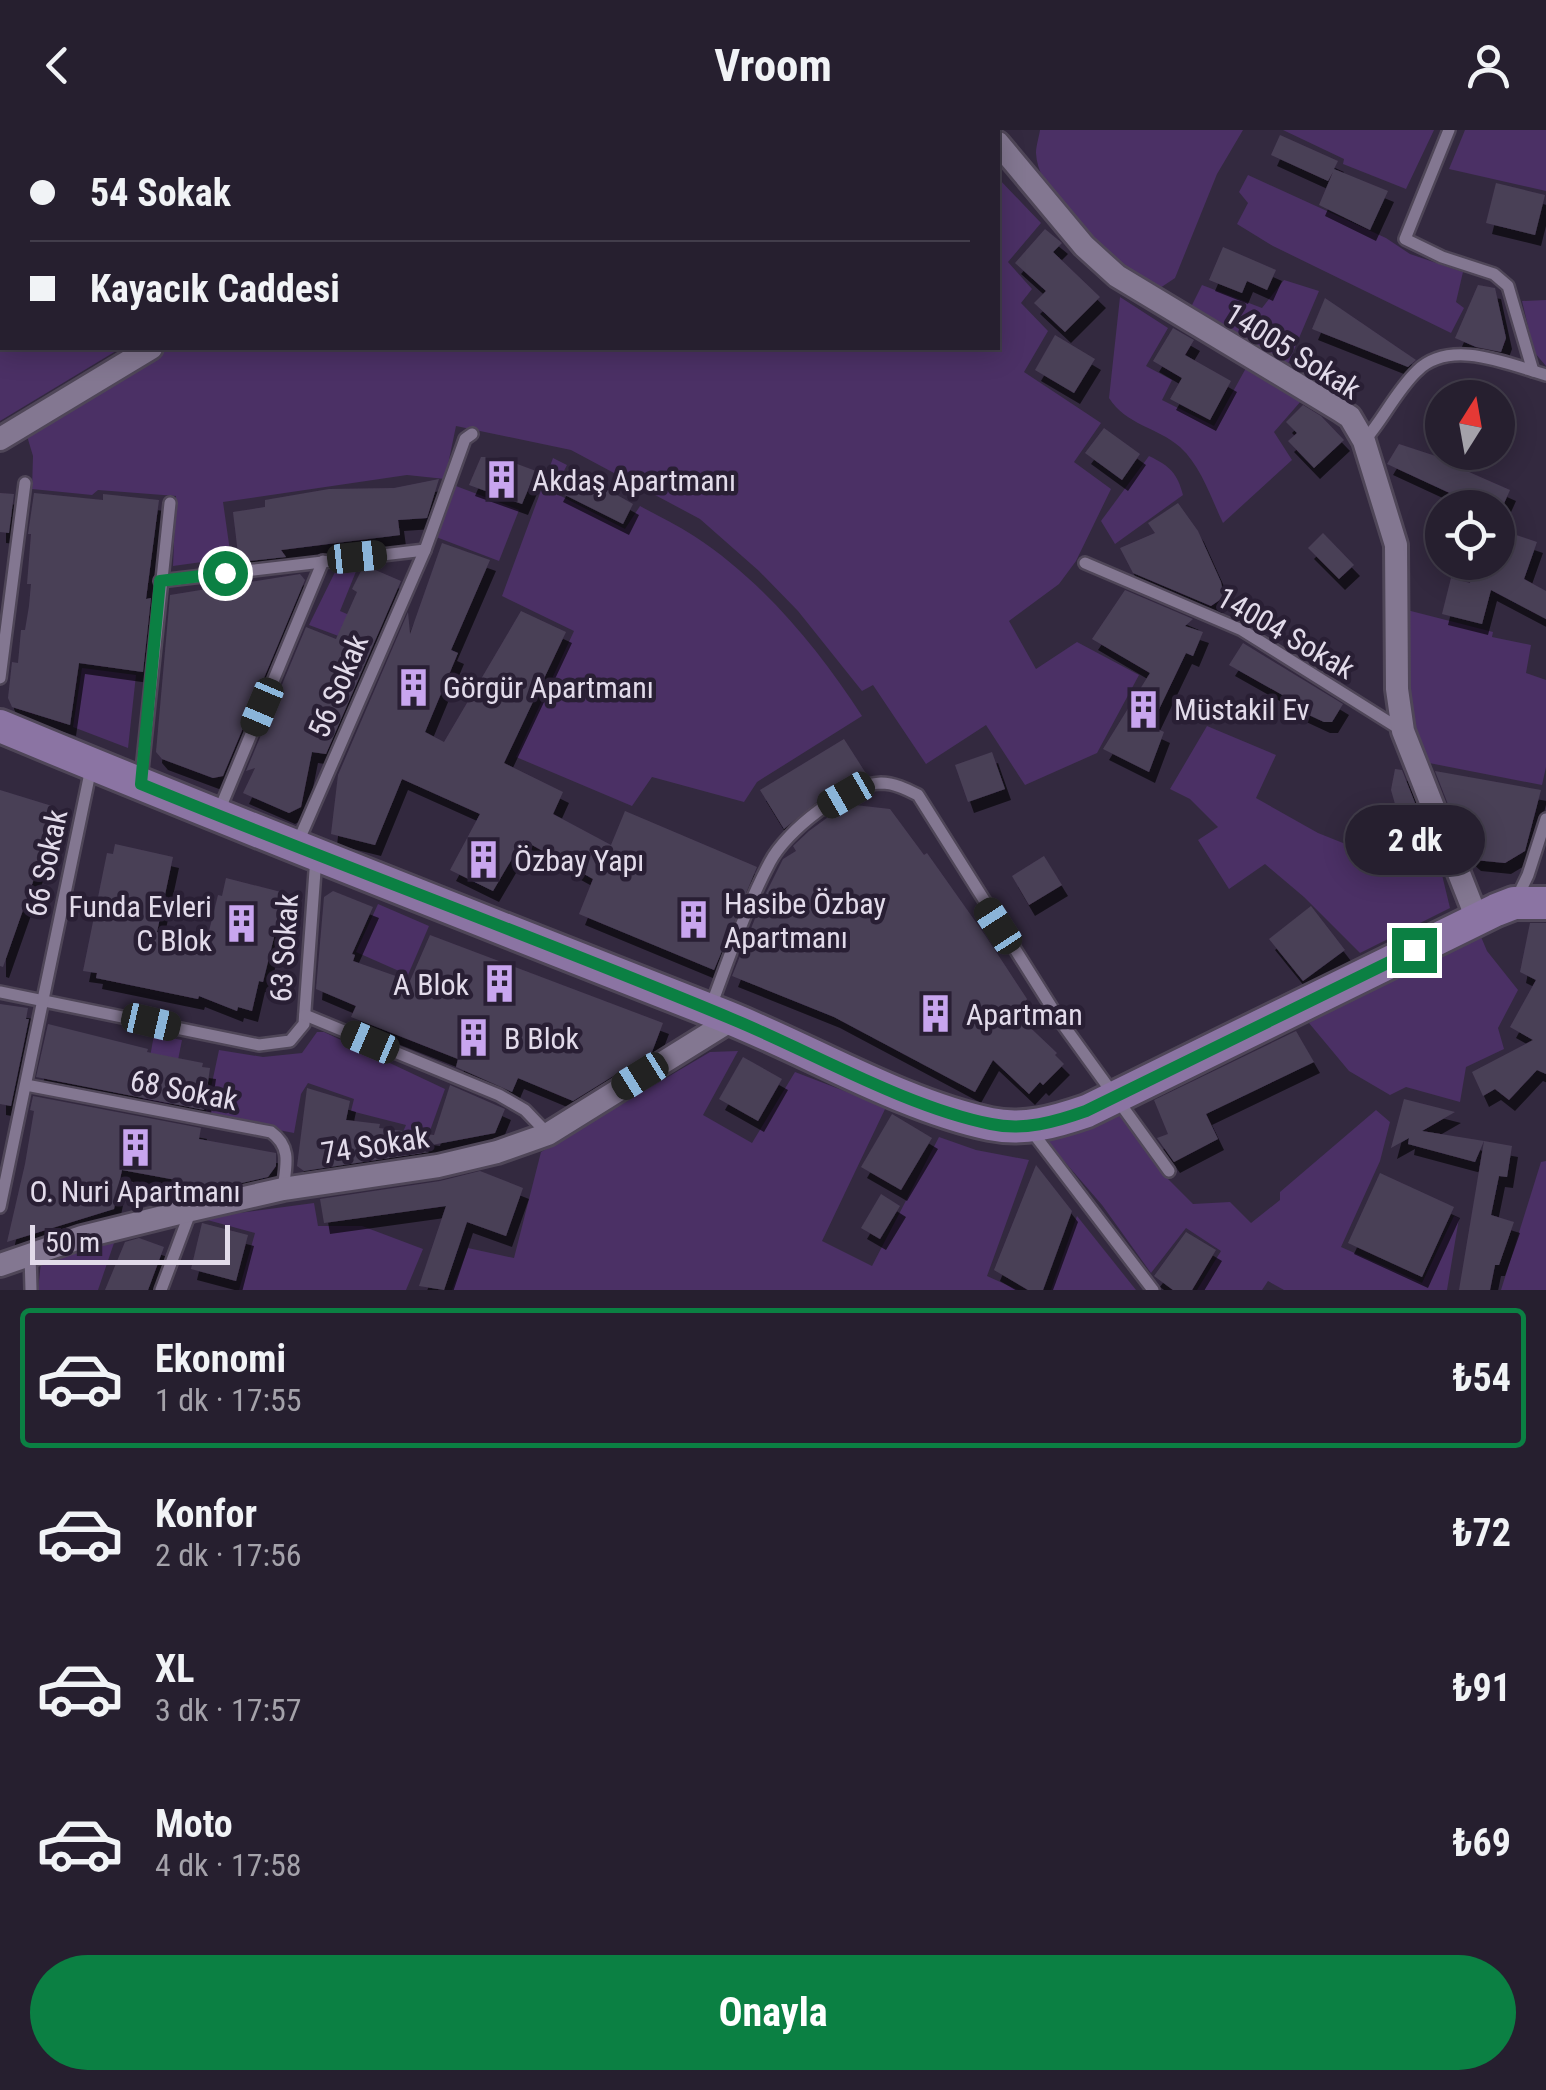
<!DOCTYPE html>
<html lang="tr">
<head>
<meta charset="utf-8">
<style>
	:root { --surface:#261f2f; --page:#322c3b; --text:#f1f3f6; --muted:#a4a2aa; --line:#423d4b; --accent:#0b8043 }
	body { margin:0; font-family:"Roboto Condensed",sans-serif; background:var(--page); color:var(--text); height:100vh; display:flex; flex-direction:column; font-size:38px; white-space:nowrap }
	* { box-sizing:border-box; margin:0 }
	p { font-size:32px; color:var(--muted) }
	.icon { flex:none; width:55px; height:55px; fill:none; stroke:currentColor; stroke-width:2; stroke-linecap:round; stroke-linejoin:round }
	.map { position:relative; height:1160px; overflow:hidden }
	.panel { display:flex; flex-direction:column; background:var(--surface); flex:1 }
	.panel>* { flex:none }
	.guide { position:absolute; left:0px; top:0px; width:1000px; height:220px; box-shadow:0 5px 25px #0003,0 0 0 2px var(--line); display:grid; align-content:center; height:220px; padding:0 30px; background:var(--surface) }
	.needle { width:65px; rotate:11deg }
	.fabs { position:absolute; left:1425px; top:250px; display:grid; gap:20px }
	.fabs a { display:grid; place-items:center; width:90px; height:90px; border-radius:50%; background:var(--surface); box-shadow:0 5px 25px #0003,0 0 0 2px var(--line); font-size:50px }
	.scale { position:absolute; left:30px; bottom:25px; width:200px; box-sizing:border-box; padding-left:10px; border:5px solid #e2dbea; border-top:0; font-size:28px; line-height:35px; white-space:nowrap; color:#e2dbea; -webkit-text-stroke:8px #291f34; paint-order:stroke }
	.end { position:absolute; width:45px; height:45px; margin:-22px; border:12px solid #0b8043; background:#fff; box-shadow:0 0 0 5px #fff }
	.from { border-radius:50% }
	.bubble { position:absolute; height:70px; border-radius:35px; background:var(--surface); box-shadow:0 5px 25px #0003,0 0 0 2px var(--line); font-size:32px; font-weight:700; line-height:70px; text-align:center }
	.car { position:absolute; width:30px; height:60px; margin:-30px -15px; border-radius:12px; box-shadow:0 0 8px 2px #0007; background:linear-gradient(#222 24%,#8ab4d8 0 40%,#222 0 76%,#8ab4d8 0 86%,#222 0) }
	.guide b { display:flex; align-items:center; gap:35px; height:95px; font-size:38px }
	.guide b+b { border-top:2px solid var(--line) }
	.guide i { width:25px; height:25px; background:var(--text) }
	ul { padding:18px 0 0; list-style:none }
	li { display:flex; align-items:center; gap:30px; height:140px; margin:0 20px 15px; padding:0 10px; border:5px solid transparent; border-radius:10px }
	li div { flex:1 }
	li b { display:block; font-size:38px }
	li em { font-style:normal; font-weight:700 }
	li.active { border-color:var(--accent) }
	li>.icon { width:90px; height:90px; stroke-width:1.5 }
	.button { display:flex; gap:20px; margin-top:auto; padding:20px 30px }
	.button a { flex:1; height:115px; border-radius:60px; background:var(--accent); color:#fff; font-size:40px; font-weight:700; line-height:115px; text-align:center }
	header { display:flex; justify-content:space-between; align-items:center; height:130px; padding:0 30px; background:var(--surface); font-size:45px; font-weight:700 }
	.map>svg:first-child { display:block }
	.green { fill:#4b3065 }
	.building { fill:#4a3f57; filter:url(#shadow) }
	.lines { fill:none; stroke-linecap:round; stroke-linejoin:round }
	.service-casing { stroke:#4f4658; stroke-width:16 }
	.minor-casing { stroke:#4f4658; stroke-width:28 }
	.secondary-casing { stroke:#4f4658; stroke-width:38 }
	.service { stroke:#837791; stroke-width:11 }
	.minor { stroke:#837791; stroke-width:22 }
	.secondary { stroke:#8b74a3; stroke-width:32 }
	.route { stroke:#0b8043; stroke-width:12 }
	.labels { text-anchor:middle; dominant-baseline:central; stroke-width:9; stroke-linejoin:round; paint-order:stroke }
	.street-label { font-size:30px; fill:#e2dbea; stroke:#291f34 }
	.poi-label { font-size:30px; fill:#e2dbea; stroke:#291f34; text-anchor:start }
</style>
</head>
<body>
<header><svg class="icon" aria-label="back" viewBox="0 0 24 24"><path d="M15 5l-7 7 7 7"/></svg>Vroom<svg class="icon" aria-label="person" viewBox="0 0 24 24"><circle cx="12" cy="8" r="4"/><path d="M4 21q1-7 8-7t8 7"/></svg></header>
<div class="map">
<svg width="1546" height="1160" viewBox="0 0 1546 1160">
	<defs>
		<filter id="shadow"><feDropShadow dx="6" dy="11" stdDeviation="0" flood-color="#0009"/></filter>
	</defs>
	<rect width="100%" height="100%" fill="#33293f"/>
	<g class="green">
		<polygon points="0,0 480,0 2,2 2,218 121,218 0,291"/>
		<polygon points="538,0 949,0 951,2 534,2"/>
		<path d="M1040,0h203l-26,44 -42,104 -18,12c-36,-28 -119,-88 -121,-137 0,-7 3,-16 4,-23z"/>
		<polygon points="1283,0 1434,0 1406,59 1343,34 1344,29"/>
		<polygon points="1465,0 1546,0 1546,61 1449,39"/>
		<polygon points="1248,45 1386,108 1410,124 1463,142 1456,172 1464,178 1451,203 1273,116 1237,94 1248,73 1239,62"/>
		<polygon points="998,48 1041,93 1008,132 1032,159 1021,173 1048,201 1024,242 1101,293 1074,332 1111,359 1076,431 1059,454 1009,491 1036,539 1077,512 1139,545 1097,623 1025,655 986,595 926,634 873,555 862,561 798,481 759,441 700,389 571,320 456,296 445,349 407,345 223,372 231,428 173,436 176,366 98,360 92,365 32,359 33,326 27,306 73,274 169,218 998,218"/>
		<polygon points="1284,150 1319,161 1285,241 1189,181 1202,155 1262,178"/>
		<path d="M1120,167l48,31 -22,38 26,14 -10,20 52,26 32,-58 55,33 -27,31 18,28 -69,63c-12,-25 -22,-57 -43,-76 -23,-20 -54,-22 -71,-49z"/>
		<polygon points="1546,170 1546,236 1534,222 1522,171"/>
		<path d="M1149,326c21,10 28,17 34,39l-68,49 -14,-23z"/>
		<path d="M553,328l14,7 -14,27 72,37 15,-23c18,10 37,19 54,30 69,45 124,112 168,180l-105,66 -13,20 -92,-25 -20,29 -116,-49 58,-126 -72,-35z"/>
		<polygon points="456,356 519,380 499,431 436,407"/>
		<polygon points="359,434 340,481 377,497 368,517 309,495 337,438"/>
		<polygon points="1403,479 1493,502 1492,507 1531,515 1526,543 1546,550 1546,637 1542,655 1424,632 1408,592"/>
		<polygon points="82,538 136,545 128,618 73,597"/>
		<polygon points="1207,596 1276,625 1256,668 1318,703 1413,741 1428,725 1437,724 1450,778 1360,823 1304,767 1265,734 1229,759 1198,710 1218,697 1190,669 1170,659"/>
		<polygon points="378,774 429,796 408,845 356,822"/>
		<polygon points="1479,802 1487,821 1518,860 1498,898 1504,919 1466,937 1460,972 1406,957 1390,965 1349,941 1309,893 1414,830"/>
		<polygon points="317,902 324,902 445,959 422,1023 392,1027 406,995 351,981 354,969 308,953 301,964 294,1003 205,986 219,920 263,927 302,923"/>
		<polygon points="154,905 182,910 169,975 142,970"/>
		<polygon points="738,921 703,985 752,1013 795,942 886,977 822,1111 872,1136 939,1007 976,1020 1029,1030 987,1146 1018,1160 452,1160 468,1118 514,1128 541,1022 710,922"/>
		<polygon points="1117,975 1166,1047 1193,1074 1230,1072 1251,1093 1280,1070 1280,1062 1376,980 1390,992 1380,1031 1341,1117 1422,1153 1454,1086 1459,1088 1447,1160 1284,1160 1268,1151 1262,1160 1197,1160 1221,1121 1186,1098 1151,1143 1102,1075 1045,1009"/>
		<polygon points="1546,1031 1546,1160 1501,1160 1541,1032"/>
		<polygon points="314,1073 318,1096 362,1096 423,1119 406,1160 239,1160 255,1103 200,1088"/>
		<polygon points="1077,1086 1136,1160 1051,1160"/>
		<polygon points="115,1110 98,1160 38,1160 41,1132"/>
	</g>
	<g class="building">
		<polygon points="1280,5 1338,31 1334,39 1388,61 1370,100 1319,75 1333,42 1328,51 1271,25"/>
		<polygon points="1496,53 1545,65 1535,105 1486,93"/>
		<polygon points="1045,99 1062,113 1053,122 1100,167 1065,202 1034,173 1046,161 1015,133"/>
		<polygon points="1223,117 1276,140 1267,160 1247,151 1242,163 1209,150"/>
		<polygon points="1478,155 1495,158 1506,208 1501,222 1476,217 1455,208"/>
		<polygon points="1325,168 1416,230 1408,237 1312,199"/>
		<polygon points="1173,198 1194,210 1185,225 1231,251 1210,290 1170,269 1182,248 1153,231"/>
		<polygon points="1055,205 1095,229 1074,263 1035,240"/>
		<polygon points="1303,275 1321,286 1344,310 1314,338 1288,311 1297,303 1286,292"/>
		<polygon points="1104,298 1140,324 1122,350 1085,323"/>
		<polygon points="1399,314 1454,332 1453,335 1510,360 1502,378 1482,378 1387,334"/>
		<polygon points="481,327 498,327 536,341 522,374 469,355"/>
		<polygon points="569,338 633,374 623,394 557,361"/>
		<polygon points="439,349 427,388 398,390 400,405 281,420 286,427 239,432 233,382 265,377 265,370 329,359 394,358"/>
		<polygon points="0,363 14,364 9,403 0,402"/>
		<polygon points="34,363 103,370 103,364 159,370 146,469 151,468 143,542 79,533 70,595 12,577 8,568 12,532 18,533 21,500 25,500 29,476 31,454 27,454 31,404 28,404"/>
		<polygon points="1178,373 1198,401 1221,452 1224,467 1211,476 1133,443 1120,418 1155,403 1148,393"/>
		<polygon points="1498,399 1537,412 1524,449 1546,461 1546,489 1491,460 1482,494 1442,484 1451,448 1470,453 1473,432 1498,432"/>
		<polygon points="1323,403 1354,435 1339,449 1308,418"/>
		<polygon points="442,413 490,430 451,520 458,523 425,602 444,612 521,481 566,502 504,633 563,662 553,684 611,715 625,681 757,737 714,840 579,784 593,749 523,710 493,761 450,740 480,684 402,649 375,715 331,704 338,645 408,482 410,504"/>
		<polygon points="366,436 401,451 326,624 312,622 301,677 289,683 243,663 255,638 246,641 306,497 336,509 357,462 352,459 363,437"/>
		<polygon points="300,444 305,450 223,646 213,648 162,629 156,622 170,465"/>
		<polygon points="1125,460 1193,489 1185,496 1203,502 1193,526 1186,523 1151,596 1164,602 1149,642 1103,619 1150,543 1092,509"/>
		<polygon points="1243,513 1343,574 1332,592 1324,592 1283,573 1286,567 1229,535"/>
		<polygon points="844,609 867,645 829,662 784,699 760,660"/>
		<polygon points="992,622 1005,659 968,672 955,635"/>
		<polygon points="1395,639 1402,640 1432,716 1408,719 1391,660"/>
		<polygon points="1435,641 1541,660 1525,721 1505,733 1475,730 1467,723"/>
		<polygon points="0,660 52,676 48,690 54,692 3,837 0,836"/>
		<polygon points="846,674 890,679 924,725 927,723 985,805 1027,869 1018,886 1057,923 1055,925 1064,934 1043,955 1040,952 1029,964 993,930 975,962 834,887 732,846 762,771 783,729 796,721 793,716 809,701"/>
		<polygon points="115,714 173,727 157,802 164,805 206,813 218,765 222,766 226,748 281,762 279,787 263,852 259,851 252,881 238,877 237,881 199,866 198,869 96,848 97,843 83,841 107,723 113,724"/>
		<polygon points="1044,726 1062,755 1029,775 1012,746"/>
		<polygon points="333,761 373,777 352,824 355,825 353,831 410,851 430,805 663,893 652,922 573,971 518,948 512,962 456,937 458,929 351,887 356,876 316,859 324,767"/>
		<polygon points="1311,776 1345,820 1303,851 1269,809"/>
		<polygon points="1530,793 1546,793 1546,944 1537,940 1509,970 1495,959 1483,966 1472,942 1533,910 1510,897 1536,850 1520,842"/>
		<polygon points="0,874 28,878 26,889 29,889 11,976 0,974"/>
		<polygon points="48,894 148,919 147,922 203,933 202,937 210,938 204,980 36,947"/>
		<polygon points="1296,901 1314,932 1206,984 1218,1009 1174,1032 1157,1008 1168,1004 1154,970"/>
		<polygon points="743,927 782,949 758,991 719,969"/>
		<polygon points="450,955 505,979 495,1003 416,1018 429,1022 304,1041 297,1036 307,958 350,971 346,990 380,994 379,998 434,1005"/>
		<polygon points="33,966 201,998 199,1009 276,1023 276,1036 268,1047 172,1069 176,1050 122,1040 114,1079 7,1112 25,1034 34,981 30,980"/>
		<polygon points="1404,969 1455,982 1422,1001 1484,1011 1475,1032 1408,1014 1409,1008 1391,1018"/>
		<polygon points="892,984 932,1008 901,1060 861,1037"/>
		<polygon points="1484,1011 1512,1016 1507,1047 1499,1046 1491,1085 1514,1092 1499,1135 1495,1135 1490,1160 1459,1160"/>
		<polygon points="1036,1035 1072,1081 1043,1160 1028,1160 994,1140"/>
		<polygon points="480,1041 523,1058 506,1106 467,1092 444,1160 419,1156 446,1076 324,1093 320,1069 440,1051"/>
		<polygon points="1380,1043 1454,1077 1422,1147 1348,1113"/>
		<polygon points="881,1064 900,1076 880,1109 861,1098"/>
		<polygon points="202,1093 248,1105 236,1151 191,1139"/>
		<polygon points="1186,1102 1216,1120 1192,1160 1173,1160 1154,1146"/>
		<polygon points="139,1108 164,1117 148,1160 105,1160 125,1112"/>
	</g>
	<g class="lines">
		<defs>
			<g id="service">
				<polyline points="1449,0 1405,109 1442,127 1494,144 1508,156 1533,241"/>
				<path d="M1364,311c19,-21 32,-50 53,-70 33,-33 91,-7 129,4"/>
				<polyline points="1085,433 1242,500 1403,601"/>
				<polyline points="160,451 425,420"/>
				<polyline points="0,548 25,353"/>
				<polyline points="141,650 170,373"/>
				<polyline points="219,681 323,431"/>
				<polyline points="298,712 425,420 465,309 472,304"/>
				<polyline points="1516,770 1528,745 1546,689"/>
				<polyline points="0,862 259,915 290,911 304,894 316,727"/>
				<path d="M711,876c18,-48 35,-99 59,-144 16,-31 75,-78 111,-79 13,0 25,6 37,12l141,224 110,152"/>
				<polyline points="305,885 499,965 525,980 548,1004"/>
				<path d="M26,955l245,47c21,15 15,34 12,57"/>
				<polyline points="1030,999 1153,1160"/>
				<polyline points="0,1077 91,638"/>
				<polyline points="30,1124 31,1160"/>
				<polyline points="161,1160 191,1080"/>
			</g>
			<g id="minor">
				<polyline points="508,2 512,0"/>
				<polyline points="998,13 1084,116 1117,146 1341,281 1350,287 1364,311 1396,415 1397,559 1403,601 1477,789"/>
				<polyline points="0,309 151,218"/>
				<polyline points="0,1135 82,1107 191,1080 283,1059 438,1036 497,1022 548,1004 733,889"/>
			</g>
			<path id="secondary" d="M0,596c238,99 477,193 717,287 88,34 183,92 273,111 34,7 65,-2 97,-13l409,-201 18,-7h32"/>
		</defs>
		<use href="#service" class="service-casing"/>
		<use href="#minor" class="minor-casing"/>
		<use href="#secondary" class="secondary-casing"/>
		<use href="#service" class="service"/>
		<use href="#minor" class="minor"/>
		<use href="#secondary" class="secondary"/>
	</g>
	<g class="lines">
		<path class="route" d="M225,443l-65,8 -19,203c196,81 395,153 591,235 80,33 174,88 259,105 33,7 64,-2 95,-13l328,-161"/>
	</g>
	<defs>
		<symbol id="building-bare" viewBox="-9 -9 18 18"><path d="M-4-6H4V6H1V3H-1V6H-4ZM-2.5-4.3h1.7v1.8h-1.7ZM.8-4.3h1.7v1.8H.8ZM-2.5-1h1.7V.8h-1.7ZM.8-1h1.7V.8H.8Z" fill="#c8a5ef" stroke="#291f34" stroke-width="2.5" paint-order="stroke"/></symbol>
	</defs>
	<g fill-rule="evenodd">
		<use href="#building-bare" x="474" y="322" width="55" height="55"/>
		<use href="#building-bare" x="386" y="530" width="55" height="55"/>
		<use href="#building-bare" x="1116" y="552" width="55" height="55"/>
		<use href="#building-bare" x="456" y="702" width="55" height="55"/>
		<use href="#building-bare" x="666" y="762" width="55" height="55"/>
		<use href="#building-bare" x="214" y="766" width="55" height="55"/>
		<use href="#building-bare" x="472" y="826" width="55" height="55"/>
		<use href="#building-bare" x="908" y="856" width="55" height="55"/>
		<use href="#building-bare" x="446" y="880" width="55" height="55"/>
		<use href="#building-bare" x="108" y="990" width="55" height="55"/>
	</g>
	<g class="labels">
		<g class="street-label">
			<text transform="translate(1293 221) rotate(32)">14005 Sokak</text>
			<text transform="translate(1286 503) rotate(30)">14004 Sokak</text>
			<text transform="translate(338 556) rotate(-67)">56 Sokak</text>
			<text transform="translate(46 733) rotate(-78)">66 Sokak</text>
			<text transform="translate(284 818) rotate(-86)">63 Sokak</text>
			<text transform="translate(184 960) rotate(11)">68 Sokak</text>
			<text transform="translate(375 1015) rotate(-9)">74 Sokak</text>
		</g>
		<g class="poi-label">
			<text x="532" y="350">Akdaş Apartmanı</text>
			<text x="443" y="557">Görgür Apartmanı</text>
			<text x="1174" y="579">Müstakil Ev</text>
			<text x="514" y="730">Özbay Yapı</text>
			<text x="724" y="773">Hasibe Özbay<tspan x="724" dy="34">Apartmanı</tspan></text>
			<text x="212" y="776" text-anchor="end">Funda Evleri<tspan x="212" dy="34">C Blok</tspan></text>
			<text x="469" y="854" text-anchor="end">A Blok</text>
			<text x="966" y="884">Apartman</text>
			<text x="504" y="908">B Blok</text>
			<text x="135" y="1061" text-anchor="middle">O. Nuri Apartmanı</text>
		</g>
	</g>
</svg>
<div class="fabs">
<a><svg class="needle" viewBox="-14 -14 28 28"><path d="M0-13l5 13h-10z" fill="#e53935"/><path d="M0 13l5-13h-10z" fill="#a4a2aa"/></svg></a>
<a><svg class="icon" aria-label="locate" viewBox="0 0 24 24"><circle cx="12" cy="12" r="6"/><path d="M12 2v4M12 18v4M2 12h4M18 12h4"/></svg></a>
</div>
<div class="scale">50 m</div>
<i class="end from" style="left:225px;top:443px"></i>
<i class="end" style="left:1414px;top:820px"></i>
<div class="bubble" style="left:1345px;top:675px;width:140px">2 dk</div>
<i class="car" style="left:357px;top:427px;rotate:84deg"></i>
<i class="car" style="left:262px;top:577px;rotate:203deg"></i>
<i class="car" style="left:846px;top:665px;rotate:240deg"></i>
<i class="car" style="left:998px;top:796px;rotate:327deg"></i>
<i class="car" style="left:151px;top:892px;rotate:103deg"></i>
<i class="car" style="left:370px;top:912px;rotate:293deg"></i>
<i class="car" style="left:640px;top:946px;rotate:238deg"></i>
<div class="guide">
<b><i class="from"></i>54 Sokak</b>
<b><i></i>Kayacık Caddesi</b>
</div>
</div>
<section class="panel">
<ul>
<li class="active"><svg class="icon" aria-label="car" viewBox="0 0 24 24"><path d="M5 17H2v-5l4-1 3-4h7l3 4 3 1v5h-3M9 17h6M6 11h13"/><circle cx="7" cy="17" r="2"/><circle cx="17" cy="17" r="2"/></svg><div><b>Ekonomi</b><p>1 dk · 17:55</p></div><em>₺54</em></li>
<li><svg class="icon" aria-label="car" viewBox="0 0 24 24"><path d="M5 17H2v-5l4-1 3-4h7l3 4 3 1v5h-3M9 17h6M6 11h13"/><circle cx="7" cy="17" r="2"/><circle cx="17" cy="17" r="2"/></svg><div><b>Konfor</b><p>2 dk · 17:56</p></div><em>₺72</em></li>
<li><svg class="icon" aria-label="car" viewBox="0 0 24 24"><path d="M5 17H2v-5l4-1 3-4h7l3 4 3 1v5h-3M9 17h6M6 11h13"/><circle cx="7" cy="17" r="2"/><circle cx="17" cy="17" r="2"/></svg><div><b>XL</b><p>3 dk · 17:57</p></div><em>₺91</em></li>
<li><svg class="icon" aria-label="car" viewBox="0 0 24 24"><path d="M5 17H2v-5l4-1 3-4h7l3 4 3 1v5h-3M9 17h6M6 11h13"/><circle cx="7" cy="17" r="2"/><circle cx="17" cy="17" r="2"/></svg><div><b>Moto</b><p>4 dk · 17:58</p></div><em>₺69</em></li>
</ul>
<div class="button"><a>Onayla</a></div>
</section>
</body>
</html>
